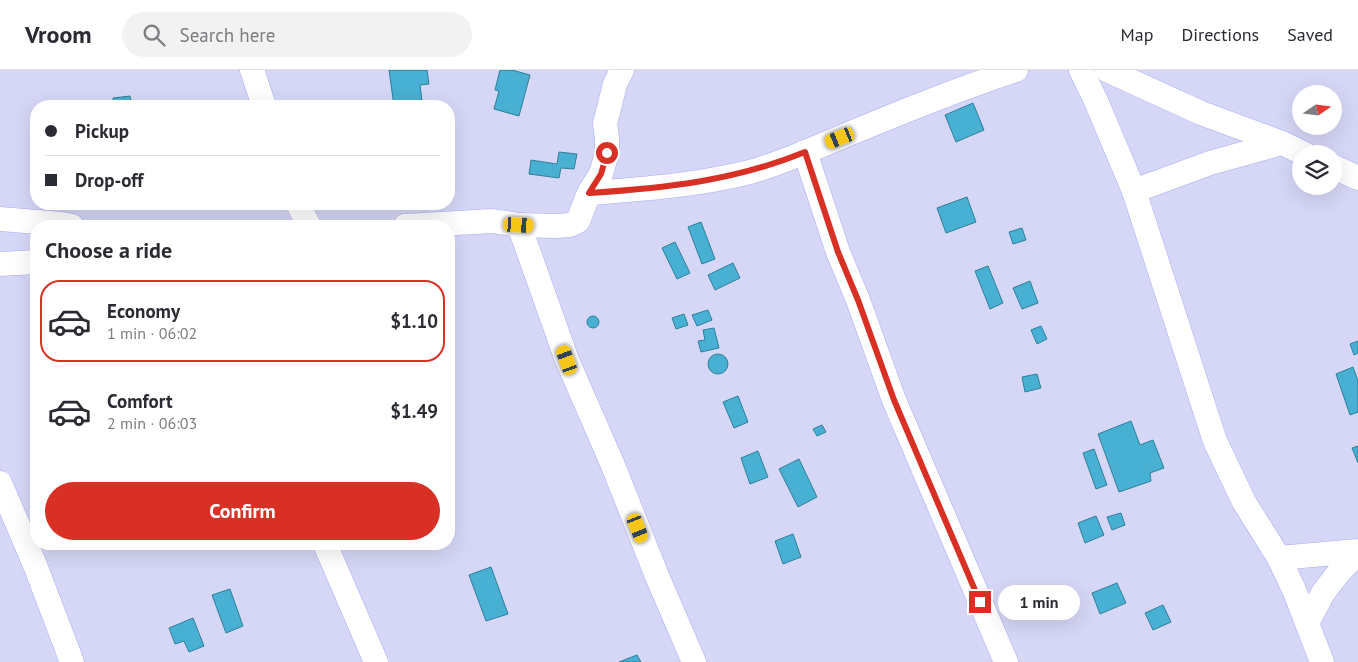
<!DOCTYPE html>
<html lang="en">
<head>
<meta charset="utf-8">
<style>
	:root { --surface:#fff; --page:#f2f2f3; --text:#2b2b33; --muted:#7c7c81; --line:#e1e1e2; --accent:#d93025 }
	body { margin:0; font-family:"PT Sans",sans-serif; background:var(--page); color:var(--text); height:100vh; display:flex; flex-direction:column; font-size:19px; white-space:nowrap }
	* { box-sizing:border-box; margin:0 }
	p { font-size:16px; color:var(--muted) }
	.icon { flex:none; width:28px; height:28px; fill:none; stroke:currentColor; stroke-width:2; stroke-linecap:round; stroke-linejoin:round }
	.map { position:relative; flex:1; overflow:hidden }
	.drawer { position:absolute; left:30px; top:150px; width:425px; height:330px; display:flex; flex-direction:column; background:var(--surface); border-radius:20px; box-shadow:0 5px 20px #0002 }
	.drawer>* { flex:none }
	.top-card { position:absolute; left:30px; top:30px; width:425px; height:110px; border-radius:20px; box-shadow:0 5px 20px #0002; display:grid; align-content:center; height:110px; padding:0 15px; background:var(--surface) }
	.needle { width:32px; rotate:76deg }
	.fabs { position:absolute; left:1292px; top:15px; display:grid; gap:10px }
	.fabs a { display:grid; place-items:center; width:50px; height:50px; border-radius:50%; background:var(--surface); box-shadow:0 5px 20px #0002; font-size:25px }
	.end { position:absolute; width:22px; height:22px; margin:-11px; border:6px solid #d93025; background:#fff; box-shadow:0 0 0 2px #fff }
	.from { border-radius:50% }
	.bubble { position:absolute; height:35px; border-radius:18px; background:var(--surface); box-shadow:0 5px 20px #0002; font-size:16px; font-weight:600; line-height:35px; text-align:center }
	.car { position:absolute; width:15px; height:30px; margin:-15px -8px; border-radius:6px; box-shadow:0 0 4px 1px #0007; background:linear-gradient(#f5c518 24%,#345 0 40%,#f5c518 0 76%,#345 0 86%,#f5c518 0) }
	.top-card b { display:flex; align-items:center; gap:18px; height:48px; font-size:19px }
	.top-card b+b { border-top:1px solid var(--line) }
	.top-card i { width:12px; height:12px; background:var(--text) }
	ul { padding:0; list-style:none }
	li { display:flex; align-items:center; gap:15px; height:82px; margin:0 10px 8px; padding:0 5px; border:2px solid transparent; border-radius:20px }
	li div { flex:1 }
	li b { display:block; font-size:19px }
	li em { font-style:normal; font-weight:600 }
	li.selected { border-color:var(--accent) }
	li>.icon { width:45px; height:45px; stroke-width:1.5 }
	h2 { padding:0 15px; font-size:22px; line-height:60px }
	.primary-button { display:flex; gap:10px; margin-top:auto; padding:10px 15px }
	.primary-button a { flex:1; height:58px; border-radius:30px; background:var(--accent); color:#fff; font-size:20px; font-weight:600; line-height:58px; text-align:center }
	header { display:flex; align-items:center; gap:30px; box-sizing:border-box; height:70px; padding:0 25px; background:var(--surface); border-bottom:1px solid var(--line) }
	header strong { font-size:24px }
	nav { display:flex; gap:28px; margin-inline-start:auto; font-size:18px }
	.search { width:350px; height:45px; background:var(--page); display:flex; align-items:center; gap:12px; box-sizing:border-box; padding:0 18px; border-radius:28px; color:var(--muted); font-size:19px }
	.map>svg:first-child { display:block }
	.building { fill:#48b0d3; stroke:#2f7f99 }
	.lines { fill:none; stroke-linecap:round; stroke-linejoin:round }
	.street-casing { stroke:#a9aaf5; stroke-width:25 }
	.street { stroke:#fff; stroke-width:24 }
	.route { stroke:#d93025; stroke-width:6 }
</style>
</head>
<body>
<header>
<strong>Vroom</strong>
<div class="search"><svg class="icon" aria-label="search" viewBox="0 0 24 24"><circle cx="10" cy="10" r="6"/><path d="M15 15l6 6"/></svg>Search here</div>
<nav><a>Map</a><a>Directions</a><a>Saved</a></nav>
</header>
<div class="map">
<svg width="1358" height="592" viewBox="0 0 1358 592">
	<rect width="100%" height="100%" fill="#d6d7f6"/>
	<g class="building">
		<polygon points="389,0 427,0 429,14 420,15 422,31 394,36"/>
		<polygon points="500,0 512,0 530,5 519,46 494,39 499,21 495,20"/>
		<polygon points="130,26 132,36 114,36 113,28"/>
		<polygon points="204,31 204,36 191,36 191,33"/>
		<polygon points="973,33 984,60 956,72 945,45"/>
		<polygon points="559,82 577,84 574,99 561,98 559,108 529,104 531,90 557,94"/>
		<polygon points="967,127 976,152 946,163 937,138"/>
		<polygon points="701,152 715,189 702,194 688,157"/>
		<polygon points="1022,158 1026,170 1013,174 1009,162"/>
		<polygon points="675,172 690,203 677,209 662,178"/>
		<polygon points="733,193 740,208 715,220 708,205"/>
		<polygon points="988,196 1003,233 990,239 975,201"/>
		<polygon points="1030,211 1038,233 1022,239 1013,218"/>
		<polygon points="708,240 712,250 697,256 692,245"/>
		<polygon points="684,244 688,255 676,259 672,248"/>
		<circle cx="593" cy="252" r="6"/>
		<polygon points="1041,256 1047,269 1037,274 1031,260"/>
		<polygon points="714,258 719,278 701,282 698,271 705,270 703,260"/>
		<polygon points="1358,271 1358,283 1354,285 1350,274"/>
		<circle cx="718" cy="294" r="10"/>
		<polygon points="1353,297 1358,311 1358,342 1350,345 1336,304"/>
		<polygon points="1037,304 1041,318 1025,322 1022,307"/>
		<polygon points="738,326 748,352 734,358 723,332"/>
		<polygon points="1131,351 1140,375 1153,370 1164,398 1150,403 1151,411 1119,422 1098,364"/>
		<polygon points="822,355 826,362 817,366 813,359"/>
		<polygon points="1358,376 1358,393 1352,378"/>
		<polygon points="1094,379 1107,415 1096,419 1083,383"/>
		<polygon points="758,381 768,407 750,414 741,388"/>
		<polygon points="799,389 817,427 798,437 779,399"/>
		<polygon points="1121,443 1125,455 1112,460 1107,447"/>
		<polygon points="1096,446 1104,465 1085,473 1078,453"/>
		<polygon points="793,464 801,487 783,494 775,471"/>
		<polygon points="491,497 508,544 486,551 469,505"/>
		<polygon points="1117,513 1126,533 1100,544 1092,523"/>
		<polygon points="230,519 243,556 226,563 212,525"/>
		<polygon points="1163,535 1171,552 1153,560 1145,543"/>
		<polygon points="193,548 204,576 189,582 184,571 175,574 169,558"/>
		<polygon points="637,585 641,592 619,592"/>
	</g>
	<g class="lines">
		<defs>
			<g id="street">
				<polyline points="252,0 264,36"/>
				<polyline points="1081,0 1096,31 1134,121 1215,371 1244,432 1279,488 1295,522 1322,592"/>
				<polyline points="1107,0 1201,43 1282,73 1305,84"/>
				<polyline points="805,82 838,182 858,230 894,330 1006,592"/>
				<polyline points="1334,97 1358,108"/>
				<polyline points="1134,121 1210,93 1282,73"/>
				<path d="M589,123c54,-4 109,-8 161,-21 33,-9 65,-24 96,-37 56,-23 112,-46 170,-65"/>
				<polyline points="298,134 309,156"/>
				<polyline points="0,149 62,154 72,156"/>
				<polyline points="519,155 567,290 612,393 657,506 694,592"/>
				<polyline points="405,156 492,151 519,155 555,156 570,155 578,151 589,123 601,104 607,83 607,68 605,54 615,14 622,0"/>
				<polyline points="0,194 36,192"/>
				<polyline points="0,413 35,495 72,592"/>
				<polyline points="325,474 376,592"/>
				<polyline points="1279,488 1358,481"/>
				<polyline points="1307,553 1323,523 1339,502 1358,483"/>
			</g>
		</defs>
		<use href="#street" class="street-casing"/>
		<use href="#street" class="street"/>
	</g>
	<g class="lines">
		<path class="route" d="M607,83l-6,21 -12,19c77,-5 145,-12 216,-41l33,100 20,48 36,100 86,202"/>
	</g>
</svg>
<div class="fabs">
<a><svg class="needle" viewBox="-14 -14 28 28"><path d="M0-13l5 13h-10z" fill="#e53935"/><path d="M0 13l5-13h-10z" fill="#7c7c81"/></svg></a>
<a><svg class="icon" aria-label="layers" viewBox="0 0 24 24"><path d="M12 4l9 5-9 5-9-5zM3 14l9 5 9-5"/></svg></a>
</div>
<i class="end from" style="left:607px;top:83px"></i>
<i class="end" style="left:980px;top:532px"></i>
<div class="bubble" style="left:998px;top:515px;width:82px">1 min</div>
<i class="car" style="left:840px;top:68px;rotate:248deg"></i>
<i class="car" style="left:519px;top:155px;rotate:93deg"></i>
<i class="car" style="left:567px;top:290px;rotate:340deg"></i>
<i class="car" style="left:638px;top:458px;rotate:158deg"></i>
<div class="top-card">
<b><i class="from"></i>Pickup</b>
<b><i></i>Drop-off</b>
</div>
<section class="drawer">
<h2>Choose a ride</h2>
<ul>
<li class="selected"><svg class="icon" aria-label="car" viewBox="0 0 24 24"><path d="M5 17H2v-5l4-1 3-4h7l3 4 3 1v5h-3M9 17h6M6 11h13"/><circle cx="7" cy="17" r="2"/><circle cx="17" cy="17" r="2"/></svg><div><b>Economy</b><p>1 min · 06:02</p></div><em>$1.10</em></li>
<li><svg class="icon" aria-label="car" viewBox="0 0 24 24"><path d="M5 17H2v-5l4-1 3-4h7l3 4 3 1v5h-3M9 17h6M6 11h13"/><circle cx="7" cy="17" r="2"/><circle cx="17" cy="17" r="2"/></svg><div><b>Comfort</b><p>2 min · 06:03</p></div><em>$1.49</em></li>
</ul>
<div class="primary-button"><a>Confirm</a></div>
</section>
</div>
</body>
</html>
